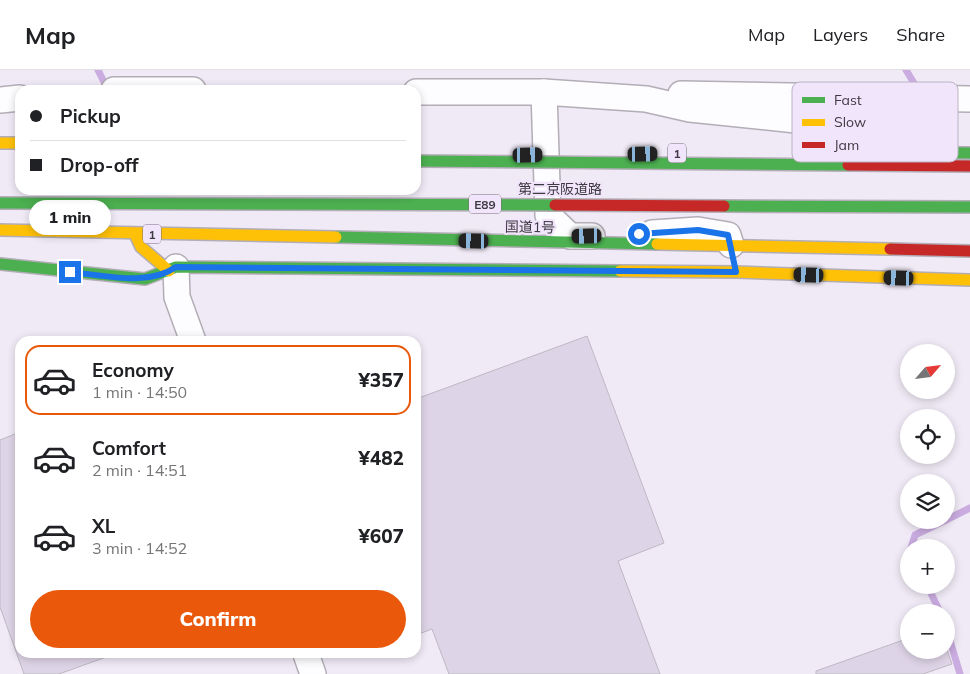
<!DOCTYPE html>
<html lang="en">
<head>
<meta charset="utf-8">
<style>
	:root { --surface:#fff; --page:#f6f6f6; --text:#202124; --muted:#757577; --line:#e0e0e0; --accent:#ea580c }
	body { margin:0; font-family:Mulish,"Noto Sans JP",sans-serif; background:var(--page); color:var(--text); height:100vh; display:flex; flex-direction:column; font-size:19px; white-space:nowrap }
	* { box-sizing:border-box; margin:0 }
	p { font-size:16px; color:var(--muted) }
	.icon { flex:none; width:28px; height:28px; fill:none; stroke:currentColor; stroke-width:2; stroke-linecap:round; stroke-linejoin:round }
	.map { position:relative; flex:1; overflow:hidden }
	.side { position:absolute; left:15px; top:266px; width:406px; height:322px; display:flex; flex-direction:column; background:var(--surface); border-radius:15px; box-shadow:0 2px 8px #0003 }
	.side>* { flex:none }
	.guide { position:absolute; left:15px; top:15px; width:406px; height:110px; border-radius:15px; box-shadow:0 2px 8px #0003; display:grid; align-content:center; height:110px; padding:0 15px; background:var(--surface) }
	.needle { width:32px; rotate:62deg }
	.controls { position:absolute; left:900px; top:274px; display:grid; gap:10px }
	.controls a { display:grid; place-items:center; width:55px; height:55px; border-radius:50%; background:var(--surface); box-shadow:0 2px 8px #0003; font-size:25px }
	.end { position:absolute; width:22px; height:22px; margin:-11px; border:6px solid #1a73e8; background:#fff; box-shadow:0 0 0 2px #fff }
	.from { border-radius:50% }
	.bubble { position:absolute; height:35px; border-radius:18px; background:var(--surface); box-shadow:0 2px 8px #0003; font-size:16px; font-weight:800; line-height:35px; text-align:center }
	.car { position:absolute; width:15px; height:30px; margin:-15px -8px; border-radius:6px; box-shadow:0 0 4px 1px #0007; background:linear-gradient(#222 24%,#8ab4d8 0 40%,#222 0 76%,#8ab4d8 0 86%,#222 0) }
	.guide b { display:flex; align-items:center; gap:18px; height:48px; font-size:19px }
	.guide b+b { border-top:1px solid var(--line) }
	.guide i { width:12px; height:12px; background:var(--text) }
	ul { padding:9px 0 0; list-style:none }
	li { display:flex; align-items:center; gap:15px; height:70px; margin:0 10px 8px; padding:0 5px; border:2px solid transparent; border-radius:15px }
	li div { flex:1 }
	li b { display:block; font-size:19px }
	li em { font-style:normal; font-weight:800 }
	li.selected { border-color:var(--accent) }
	li>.icon { width:45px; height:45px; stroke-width:1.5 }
	.primary-button { display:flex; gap:10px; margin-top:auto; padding:10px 15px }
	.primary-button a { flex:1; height:58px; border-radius:30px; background:var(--accent); color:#fff; font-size:20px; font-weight:800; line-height:58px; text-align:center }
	header { display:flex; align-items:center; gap:30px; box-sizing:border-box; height:70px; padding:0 25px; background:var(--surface); border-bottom:1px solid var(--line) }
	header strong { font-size:24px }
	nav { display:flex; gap:28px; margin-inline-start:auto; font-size:18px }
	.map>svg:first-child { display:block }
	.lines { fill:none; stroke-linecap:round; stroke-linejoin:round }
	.stream { stroke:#caace0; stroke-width:7 }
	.building { fill:#ded4e7; stroke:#bdb8c2 }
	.street-casing { stroke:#b2adb6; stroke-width:28 }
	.fast-casing { stroke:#b2adb6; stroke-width:14 }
	.slow-casing { stroke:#b2adb6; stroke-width:14 }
	.jam-casing { stroke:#b2adb6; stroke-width:14 }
	.street { stroke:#fdfcfe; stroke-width:25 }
	.fast { stroke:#4caf50; stroke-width:11 }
	.slow { stroke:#ffc107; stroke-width:11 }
	.jam { stroke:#c62828; stroke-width:11 }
	.fast-bridge-casing { stroke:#b2adb6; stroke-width:14; stroke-linecap:butt }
	.jam-bridge-casing { stroke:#b2adb6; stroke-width:14; stroke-linecap:butt }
	.fast-bridge { stroke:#4caf50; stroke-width:11 }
	.jam-bridge { stroke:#c62828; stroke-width:11 }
	.route { stroke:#1a73e8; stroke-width:6 }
	.labels { text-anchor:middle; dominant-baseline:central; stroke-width:4.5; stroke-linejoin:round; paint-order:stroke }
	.shield { fill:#f1e5fb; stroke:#746d7a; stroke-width:1 }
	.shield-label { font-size:12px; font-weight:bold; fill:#3e3a42 }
	.street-label { font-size:14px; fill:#3e3a42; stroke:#f1e5fb }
	.key { fill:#f1e5fb; stroke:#bbb2c4; stroke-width:1 }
	.key-label { font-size:14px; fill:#3e3a42 }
</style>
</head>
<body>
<header>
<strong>Map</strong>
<nav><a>Map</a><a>Layers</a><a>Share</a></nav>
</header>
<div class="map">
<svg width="970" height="604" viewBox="0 0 970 604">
	<rect width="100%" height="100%" fill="#f0eaf6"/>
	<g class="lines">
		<g class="stream">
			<polyline points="98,0 108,20"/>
			<polyline points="906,0 920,23"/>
			<polyline points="925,33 950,75"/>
			<polyline points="946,450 970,438"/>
			<polyline points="911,478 915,465 946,450"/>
			<polyline points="927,515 940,542"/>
			<polyline points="946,557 960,604"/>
		</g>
	</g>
	<g class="building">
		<polygon points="587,266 664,473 618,491 660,604 449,604 432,559 416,565 416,329"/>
		<polygon points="20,362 20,584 109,584 109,586 59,604 24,604 0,537 0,370"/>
		<polygon points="909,568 909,580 947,580 952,594 923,604 816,604 816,601"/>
	</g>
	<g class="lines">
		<defs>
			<g id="street">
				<polyline points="114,20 193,20"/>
				<polyline points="416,22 544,22 646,29 690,39 796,50 873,81"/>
				<polyline points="544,22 548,145 570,166 592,166"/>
				<polyline points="681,24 970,29"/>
				<polyline points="0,30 20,28"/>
				<polyline points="652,163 698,160 728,165 731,175"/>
				<polyline points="176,197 177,227 193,271"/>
				<polyline points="306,584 313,604"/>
			</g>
			<g id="fast">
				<polyline points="820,82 970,83"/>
				<polyline points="336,167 657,174"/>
				<polyline points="0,194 145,209 176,197 620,201"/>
			</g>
			<g id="slow">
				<polyline points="0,73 20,73"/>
				<polyline points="0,160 336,167"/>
				<polyline points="135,164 141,177 169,201"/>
				<polyline points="657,174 890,179"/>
				<polyline points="620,201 736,202 970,210"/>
			</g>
			<polyline id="jam" points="890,179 970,181"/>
		</defs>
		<use href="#street" class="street-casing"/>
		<use href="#fast" class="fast-casing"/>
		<use href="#slow" class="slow-casing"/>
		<use href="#jam" class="jam-casing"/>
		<use href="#street" class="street"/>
		<use href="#fast" class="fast"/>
		<use href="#slow" class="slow"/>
		<use href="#jam" class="jam"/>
		<defs>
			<g id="fast-bridge">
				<polyline points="416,91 848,95"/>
				<polyline points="0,133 555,135"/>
				<polyline points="724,136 970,137"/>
			</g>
			<g id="jam-bridge">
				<polyline points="848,95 970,96"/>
				<polyline points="555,135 724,136"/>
			</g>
		</defs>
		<use href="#fast-bridge" class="fast-bridge-casing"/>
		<use href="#jam-bridge" class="jam-bridge-casing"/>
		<use href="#fast-bridge" class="fast-bridge"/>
		<use href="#jam-bridge" class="jam-bridge"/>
	</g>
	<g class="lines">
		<path class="route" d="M70,202c34,3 77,15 106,-5l560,5 -8,-37 -30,-5 -59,4"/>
	</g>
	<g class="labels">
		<g class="shield">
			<rect x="668" y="73.5" width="18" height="19" rx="4"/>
			<rect x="469" y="124.5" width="32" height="19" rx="4"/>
			<rect x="143" y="154.5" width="18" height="19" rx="4"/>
		</g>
		<g class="shield-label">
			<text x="677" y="83">1</text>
			<text x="485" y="134">E89</text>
			<text x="152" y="164">1</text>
		</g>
		<g class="street-label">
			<text x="560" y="119">第二京阪道路</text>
			<text transform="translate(530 157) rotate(1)">国道1号</text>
		</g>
	</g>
	<rect x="792" y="12" width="166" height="80" rx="8" class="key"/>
	<rect x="802" y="27" width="23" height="6" fill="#4caf50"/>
	<rect x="802" y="49" width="23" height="7" fill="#ffc107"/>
	<rect x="802" y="72" width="23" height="6" fill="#c62828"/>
	<g class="key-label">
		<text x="834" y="35">Fast</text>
		<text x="834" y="57">Slow</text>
		<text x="834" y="80">Jam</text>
	</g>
</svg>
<div class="controls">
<a><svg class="needle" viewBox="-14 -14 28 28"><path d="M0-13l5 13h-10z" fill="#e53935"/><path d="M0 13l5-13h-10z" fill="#757577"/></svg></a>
<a><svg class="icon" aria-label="locate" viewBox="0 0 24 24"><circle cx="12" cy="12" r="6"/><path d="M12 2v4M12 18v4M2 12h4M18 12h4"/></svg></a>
<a><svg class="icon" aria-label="layers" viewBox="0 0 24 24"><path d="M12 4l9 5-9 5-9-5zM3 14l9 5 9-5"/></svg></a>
<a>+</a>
<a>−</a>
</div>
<i class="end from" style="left:639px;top:164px"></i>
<i class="end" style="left:70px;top:202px"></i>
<div class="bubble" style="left:29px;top:130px;width:82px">1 min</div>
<i class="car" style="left:643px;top:84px;rotate:89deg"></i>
<i class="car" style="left:528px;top:85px;rotate:89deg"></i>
<i class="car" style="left:587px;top:166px;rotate:269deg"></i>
<i class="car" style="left:474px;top:171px;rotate:271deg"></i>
<i class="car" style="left:809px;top:205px;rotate:272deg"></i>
<i class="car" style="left:899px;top:208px;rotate:272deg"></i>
<div class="guide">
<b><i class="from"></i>Pickup</b>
<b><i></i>Drop-off</b>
</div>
<section class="side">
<ul>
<li class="selected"><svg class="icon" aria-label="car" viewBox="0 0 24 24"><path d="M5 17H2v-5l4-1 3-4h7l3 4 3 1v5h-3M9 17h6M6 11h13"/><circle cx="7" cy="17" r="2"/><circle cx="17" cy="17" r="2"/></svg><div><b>Economy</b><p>1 min · 14:50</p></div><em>¥357</em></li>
<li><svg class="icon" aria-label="car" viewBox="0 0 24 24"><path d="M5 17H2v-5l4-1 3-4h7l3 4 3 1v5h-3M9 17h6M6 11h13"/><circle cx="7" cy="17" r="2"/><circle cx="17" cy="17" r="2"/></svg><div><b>Comfort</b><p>2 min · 14:51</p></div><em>¥482</em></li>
<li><svg class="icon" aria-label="car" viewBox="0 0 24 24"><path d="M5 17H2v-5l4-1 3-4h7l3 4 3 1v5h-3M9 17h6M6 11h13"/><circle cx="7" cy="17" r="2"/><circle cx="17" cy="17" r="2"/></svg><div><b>XL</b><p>3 min · 14:52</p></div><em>¥607</em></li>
</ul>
<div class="primary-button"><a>Confirm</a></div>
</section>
</div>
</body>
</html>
